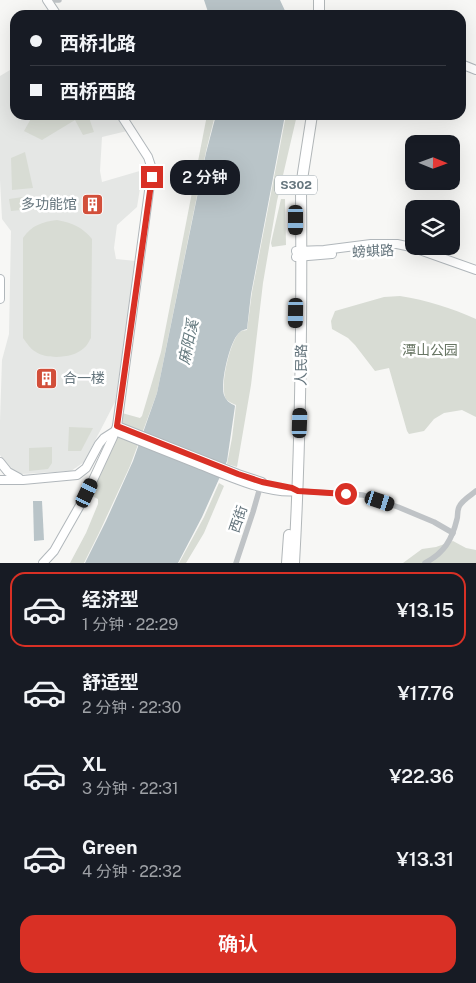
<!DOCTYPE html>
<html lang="zh">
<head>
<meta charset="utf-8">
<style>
	:root { --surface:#171b24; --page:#242831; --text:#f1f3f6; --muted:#9ea1a6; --line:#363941; --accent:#d93025 }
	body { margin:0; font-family:"Public Sans","Noto Sans SC",sans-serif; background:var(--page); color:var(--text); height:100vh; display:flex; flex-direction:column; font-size:19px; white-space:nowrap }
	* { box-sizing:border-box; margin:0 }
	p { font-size:16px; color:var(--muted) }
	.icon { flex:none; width:28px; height:28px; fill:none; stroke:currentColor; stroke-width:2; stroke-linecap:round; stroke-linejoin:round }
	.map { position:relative; height:563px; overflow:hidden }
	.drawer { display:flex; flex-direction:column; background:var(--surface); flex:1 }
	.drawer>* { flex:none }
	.top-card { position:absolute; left:10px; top:10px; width:456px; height:110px; border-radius:15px; box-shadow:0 5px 20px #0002; display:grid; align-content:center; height:110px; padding:0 20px; background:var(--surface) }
	.needle { width:32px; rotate:91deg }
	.buttons { position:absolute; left:405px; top:135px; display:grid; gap:10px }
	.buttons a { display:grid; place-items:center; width:55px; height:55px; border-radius:10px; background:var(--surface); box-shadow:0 5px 20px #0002; font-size:25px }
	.end { position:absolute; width:22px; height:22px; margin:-11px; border:6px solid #d93025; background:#fff; box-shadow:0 0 0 2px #fff }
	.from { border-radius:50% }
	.bubble { position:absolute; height:35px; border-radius:15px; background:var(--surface); box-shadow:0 5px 20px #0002; font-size:16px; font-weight:600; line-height:35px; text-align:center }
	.car { position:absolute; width:15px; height:30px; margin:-15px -8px; border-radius:6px; box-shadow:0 0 4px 1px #0007; background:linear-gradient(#222 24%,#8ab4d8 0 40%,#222 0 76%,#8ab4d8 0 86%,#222 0) }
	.top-card b { display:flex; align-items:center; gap:18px; height:48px; font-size:19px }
	.top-card b+b { border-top:1px solid var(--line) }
	.top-card i { width:12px; height:12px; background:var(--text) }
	ul { padding:9px 0 0; list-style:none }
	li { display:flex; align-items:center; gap:15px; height:75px; margin:0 10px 8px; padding:0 10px; border:2px solid transparent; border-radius:15px }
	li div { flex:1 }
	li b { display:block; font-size:19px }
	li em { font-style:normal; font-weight:600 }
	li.active { border-color:var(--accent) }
	li>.icon { width:45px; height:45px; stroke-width:1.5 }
	.action { display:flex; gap:10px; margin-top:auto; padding:10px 20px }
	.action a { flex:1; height:58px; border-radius:15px; background:var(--accent); color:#fff; font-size:20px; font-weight:600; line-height:58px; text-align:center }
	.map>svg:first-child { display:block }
	.built { fill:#e5e7e5 }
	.green { fill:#d8dcd4 }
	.water { fill:#b9c4c8 }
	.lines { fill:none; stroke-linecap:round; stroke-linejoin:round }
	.secondary-casing { stroke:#b1b7bb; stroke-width:10 }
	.highway-casing { stroke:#b2b7b9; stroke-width:12 }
	.street { stroke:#bfc3c6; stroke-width:5.5 }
	.secondary { stroke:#fff; stroke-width:8 }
	.highway { stroke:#fff; stroke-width:10 }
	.route { stroke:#d93025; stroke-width:6 }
	.labels { text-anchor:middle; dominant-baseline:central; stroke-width:5; stroke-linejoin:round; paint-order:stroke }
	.shield { fill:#fff; stroke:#939ea4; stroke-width:1 }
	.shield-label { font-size:12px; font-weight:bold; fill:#65757d }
	.poi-label { font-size:14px; fill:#65757d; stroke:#fff; text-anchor:end }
	.street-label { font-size:14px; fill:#65757d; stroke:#fff }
	.park-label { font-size:14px; fill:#687664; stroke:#fff }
	.water-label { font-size:15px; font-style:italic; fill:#657a7f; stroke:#fff }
</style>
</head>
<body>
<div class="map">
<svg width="476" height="563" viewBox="0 0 476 563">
	<rect width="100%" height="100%" fill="#f7f7f5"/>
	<polygon class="built" points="15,67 15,115 117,115 127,131 102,137 100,171 102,182 143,170 137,207 117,225 114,248 116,259 136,261 115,402 84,462 71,471 22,474 10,468 5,463 0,455 0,421 2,360 9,334 11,231 2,219 0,180 0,76"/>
	<g class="green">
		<polygon points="33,115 88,115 94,132 83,135 75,120 42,140 24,131"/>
		<polygon points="207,115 215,115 206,151 157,393 130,466 99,533 84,563 70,563 86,533 98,504 98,499 90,495 122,413 140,418 142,416 161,352"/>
		<path d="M286,115h11l-20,86 -14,82 -12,102 -14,82 -10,-3 5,-26 4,-33c-4,-2 -7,-3 -10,-6 -7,-12 4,-57 13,-66 3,-3 4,-2 8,-3l5,-38z"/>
		<polygon points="25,152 33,188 12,190 11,158"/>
		<polygon points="30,196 31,209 11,211 9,199"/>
		<polygon points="281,199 285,199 286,245 272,247 271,243"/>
		<path d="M57,220c16,3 25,7 35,19l-1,99c-2,3 -4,8 -7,10 -10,10 -36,12 -48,4 -6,-3 -9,-9 -13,-14v-100c9,-13 19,-16 34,-18z"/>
		<path d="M400,296c27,4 51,12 76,23v98l-14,-7 -18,3 -10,6 -10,12 -15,3 -2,-3 -18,-63 -14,3 -20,-26 -7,-7 -16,-9 -1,-8 4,-10 49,-14z"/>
		<polygon points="69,427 93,428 81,451 68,451"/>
		<polygon points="52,447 52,463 48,469 29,471 29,448"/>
		<polygon points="219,483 224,486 204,533 186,563 179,563 204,517"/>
		<polygon points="453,541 466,548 476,550 476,563 403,563 422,549 436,547"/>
	</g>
	<g class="water">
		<polygon points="204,0 280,0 287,15 209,15"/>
		<path d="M216,115h69l-34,179 -4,35c-3,1 -5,1 -7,3 -10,7 -20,51 -16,63 2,5 5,8 10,10l1,1 -8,55 -25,56 -24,46h-93l21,-42 27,-60 24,-68 49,-240z"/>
		<polygon points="33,501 42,501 44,540 34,541"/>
	</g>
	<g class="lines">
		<defs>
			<g id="secondary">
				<polyline points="47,0 57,15"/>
				<polyline points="461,64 476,70"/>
				<polyline points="296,251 324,250 371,244 397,244 411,247 476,270"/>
				<polyline points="296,257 332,254"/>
				<polyline points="0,279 0,299"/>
				<polyline points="117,426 238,474 262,482"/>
				<path d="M115,431c28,11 55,22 83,33 28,11 70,31 100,27"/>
				<polyline points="0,462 8,472 19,478"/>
				<polyline points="0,480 23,480 77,475 86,468 99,444 104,438 115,431"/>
				<polyline points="43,563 54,551 87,493 113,437 117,426 152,169 148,157 121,115"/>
			</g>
			<g id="highway">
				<polyline points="319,0 319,15"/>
				<polyline points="287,563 289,535"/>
				<path d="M294,563c7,-124 8,-249 7,-374l2,-16 9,-58"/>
			</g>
		</defs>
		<use href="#secondary" class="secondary-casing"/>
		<use href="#highway" class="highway-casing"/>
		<g class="street">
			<polyline points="48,0 59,0"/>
			<polyline points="298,491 363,495 398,507 434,522 453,533"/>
			<polyline points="236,563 253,512 261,484"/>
			<path d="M425,563c19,-10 27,-23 32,-44 1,-3 0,-8 2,-12 2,-6 12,-12 17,-16"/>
		</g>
		<use href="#secondary" class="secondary"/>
		<use href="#highway" class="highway"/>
	</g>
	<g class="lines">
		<polyline class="route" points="152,177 117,426 238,474 262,482 292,488 298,491 346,494"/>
	</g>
	<defs>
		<symbol id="building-square" viewBox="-11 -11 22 22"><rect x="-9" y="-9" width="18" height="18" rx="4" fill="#d24f3a" stroke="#fff"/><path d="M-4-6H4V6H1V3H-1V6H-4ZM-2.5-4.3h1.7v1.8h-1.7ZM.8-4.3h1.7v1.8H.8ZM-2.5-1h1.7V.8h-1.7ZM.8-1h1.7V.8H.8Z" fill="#fff"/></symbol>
	</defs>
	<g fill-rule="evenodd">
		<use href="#building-square" x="80" y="192" width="25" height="25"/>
		<use href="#building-square" x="34" y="366" width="25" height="25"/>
	</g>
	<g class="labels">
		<rect class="shield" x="275" y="175.5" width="42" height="19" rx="4"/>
		<g class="shield-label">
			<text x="296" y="185">S302</text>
		</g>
		<g class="poi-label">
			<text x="77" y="204">多功能馆</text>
			<text x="63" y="378" text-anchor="start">合一楼</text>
		</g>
		<g class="street-label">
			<text transform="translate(373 251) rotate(-3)">螃蜞路</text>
			<text transform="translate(301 365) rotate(-89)">人民路</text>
			<text transform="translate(238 519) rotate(-71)">西街</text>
		</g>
		<g class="park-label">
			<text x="430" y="350">潭山公园</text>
		</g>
		<g class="water-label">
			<text transform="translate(188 342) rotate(-78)">麻阳溪</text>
		</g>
	</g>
</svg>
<div class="buttons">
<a><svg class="needle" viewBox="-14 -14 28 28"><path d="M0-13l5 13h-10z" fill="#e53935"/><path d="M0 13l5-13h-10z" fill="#9ea1a6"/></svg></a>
<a><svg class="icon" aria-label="layers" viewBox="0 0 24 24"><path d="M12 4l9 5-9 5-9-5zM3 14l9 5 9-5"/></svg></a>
</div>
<i class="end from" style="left:346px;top:494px"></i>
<i class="end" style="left:152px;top:177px"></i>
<div class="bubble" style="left:170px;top:160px;width:70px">2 分钟</div>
<i class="car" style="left:296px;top:220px;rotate:180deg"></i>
<i class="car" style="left:296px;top:313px;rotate:181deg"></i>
<i class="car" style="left:300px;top:423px;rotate:2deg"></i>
<i class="car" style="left:87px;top:493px;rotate:25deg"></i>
<i class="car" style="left:380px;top:501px;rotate:108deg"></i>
<div class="top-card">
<b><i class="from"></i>西桥北路</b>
<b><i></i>西桥西路</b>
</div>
</div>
<section class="drawer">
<ul>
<li class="active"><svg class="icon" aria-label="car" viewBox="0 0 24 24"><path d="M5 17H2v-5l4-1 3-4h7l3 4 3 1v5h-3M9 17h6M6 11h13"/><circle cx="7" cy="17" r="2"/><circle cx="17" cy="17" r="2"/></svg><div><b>经济型</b><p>1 分钟 · 22:29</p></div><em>¥13.15</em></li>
<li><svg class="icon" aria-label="car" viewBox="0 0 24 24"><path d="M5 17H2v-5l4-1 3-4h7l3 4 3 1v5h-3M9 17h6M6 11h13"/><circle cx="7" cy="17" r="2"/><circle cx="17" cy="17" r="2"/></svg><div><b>舒适型</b><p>2 分钟 · 22:30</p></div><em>¥17.76</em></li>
<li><svg class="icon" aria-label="car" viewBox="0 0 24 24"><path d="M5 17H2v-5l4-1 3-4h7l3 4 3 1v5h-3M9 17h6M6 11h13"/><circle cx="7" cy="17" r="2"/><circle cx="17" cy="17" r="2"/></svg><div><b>XL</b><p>3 分钟 · 22:31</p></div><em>¥22.36</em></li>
<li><svg class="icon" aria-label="car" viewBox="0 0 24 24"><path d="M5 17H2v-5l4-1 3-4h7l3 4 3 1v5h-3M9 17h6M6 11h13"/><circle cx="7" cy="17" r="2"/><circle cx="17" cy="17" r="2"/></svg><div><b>Green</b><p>4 分钟 · 22:32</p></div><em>¥13.31</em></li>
</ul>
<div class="action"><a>确认</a></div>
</section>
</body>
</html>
